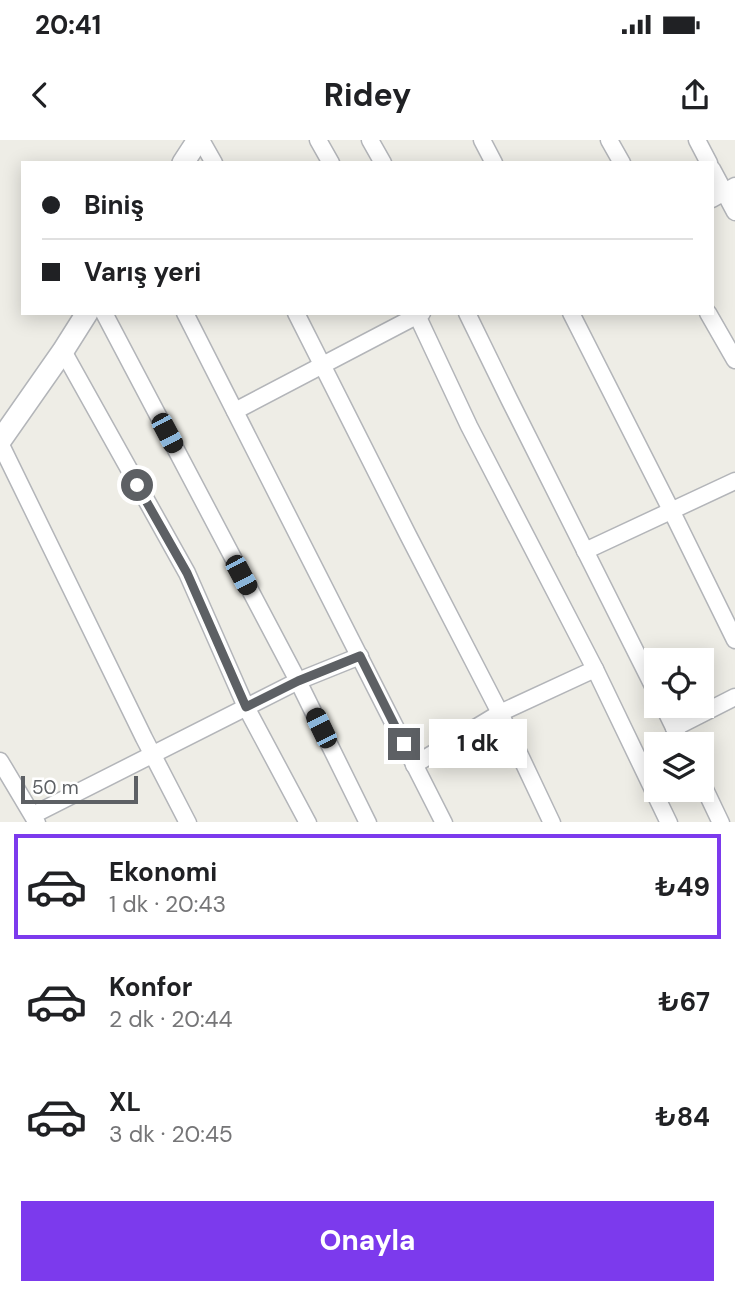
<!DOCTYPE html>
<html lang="tr">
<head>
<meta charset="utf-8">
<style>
	:root { --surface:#fff; --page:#f6f6f6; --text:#202124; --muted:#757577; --line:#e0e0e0; --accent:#7c3aed }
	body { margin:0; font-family:"DM Sans",sans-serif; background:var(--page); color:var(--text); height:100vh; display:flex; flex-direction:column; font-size:26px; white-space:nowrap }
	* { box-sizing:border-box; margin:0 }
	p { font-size:23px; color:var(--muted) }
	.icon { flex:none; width:38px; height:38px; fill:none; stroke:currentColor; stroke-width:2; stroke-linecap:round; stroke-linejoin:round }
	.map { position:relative; height:682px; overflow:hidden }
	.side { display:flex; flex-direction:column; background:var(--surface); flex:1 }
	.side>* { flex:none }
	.hud { position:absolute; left:21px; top:21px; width:693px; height:154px; border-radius:0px; box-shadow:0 4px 18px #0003; display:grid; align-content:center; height:154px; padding:0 21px; background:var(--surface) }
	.controls { position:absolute; left:644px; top:508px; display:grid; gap:14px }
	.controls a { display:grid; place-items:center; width:70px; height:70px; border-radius:0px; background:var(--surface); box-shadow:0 4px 18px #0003; font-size:35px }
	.scale { position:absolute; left:21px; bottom:18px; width:117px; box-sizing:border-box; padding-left:7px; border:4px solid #5d6064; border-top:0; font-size:19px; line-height:24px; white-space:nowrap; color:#5d6064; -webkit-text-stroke:5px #fff; paint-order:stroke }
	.end { position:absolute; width:32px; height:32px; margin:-16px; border:9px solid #5d6064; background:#fff; box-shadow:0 0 0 4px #fff }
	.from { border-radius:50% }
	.bubble { position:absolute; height:49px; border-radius:0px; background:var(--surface); box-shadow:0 4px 18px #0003; font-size:23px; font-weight:700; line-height:49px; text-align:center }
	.car { position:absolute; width:21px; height:42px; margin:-21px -10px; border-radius:9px; box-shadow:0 0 5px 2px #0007; background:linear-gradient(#222 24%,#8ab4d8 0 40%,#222 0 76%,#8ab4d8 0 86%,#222 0) }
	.hud b { display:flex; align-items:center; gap:24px; height:66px; font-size:26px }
	.hud b+b { border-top:2px solid var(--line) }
	.hud i { width:18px; height:18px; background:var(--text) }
	ul { padding:12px 0 0; list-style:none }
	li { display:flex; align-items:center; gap:21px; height:105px; margin:0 14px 10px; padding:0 7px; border:4px solid transparent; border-radius:0px }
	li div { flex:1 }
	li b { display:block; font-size:26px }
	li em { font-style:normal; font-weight:700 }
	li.on { border-color:var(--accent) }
	li>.icon { width:63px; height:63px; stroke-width:1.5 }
	.primary-button { display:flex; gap:14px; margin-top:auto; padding:14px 21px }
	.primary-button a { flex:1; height:80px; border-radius:0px; background:var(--accent); color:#fff; font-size:28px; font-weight:700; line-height:80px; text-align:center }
	.status { display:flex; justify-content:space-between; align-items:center; height:49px; padding:0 35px; background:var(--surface); direction:ltr }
	.status svg { height:19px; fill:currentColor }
	header { display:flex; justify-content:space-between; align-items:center; height:91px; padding:0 21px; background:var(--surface); font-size:32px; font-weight:700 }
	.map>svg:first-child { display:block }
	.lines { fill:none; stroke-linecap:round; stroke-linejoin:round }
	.minor-casing { stroke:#b3b5b9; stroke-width:19 }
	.tertiary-casing { stroke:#b3b5b9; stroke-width:24 }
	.minor { stroke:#fff; stroke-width:16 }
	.tertiary { stroke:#fff; stroke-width:21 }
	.route { stroke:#5d6064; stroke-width:9 }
</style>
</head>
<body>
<div class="status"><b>20:41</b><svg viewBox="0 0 49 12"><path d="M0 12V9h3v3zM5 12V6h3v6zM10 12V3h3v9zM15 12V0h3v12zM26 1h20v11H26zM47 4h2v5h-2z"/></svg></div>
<header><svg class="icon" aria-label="back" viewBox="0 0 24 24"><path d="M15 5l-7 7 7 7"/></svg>Ridey<svg class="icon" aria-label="share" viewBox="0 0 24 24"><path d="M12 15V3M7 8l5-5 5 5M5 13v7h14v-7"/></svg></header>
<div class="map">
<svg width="735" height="683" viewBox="0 0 735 683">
	<rect width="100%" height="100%" fill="#eeede6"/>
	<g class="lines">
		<defs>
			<g id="minor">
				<polyline points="201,0 214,23"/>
				<polyline points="318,0 331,23"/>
				<polyline points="370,0 383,23"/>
				<polyline points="482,0 494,23"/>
				<polyline points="609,0 622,23"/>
				<polyline points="697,0 709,23"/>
				<polyline points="712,29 735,72"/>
				<polyline points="712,59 735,46"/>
				<polyline points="104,173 298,541 368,683"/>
				<polyline points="185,173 444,683"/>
				<polyline points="296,173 408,395 500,573 552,683"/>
				<polyline points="416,173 469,286 595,529 669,683"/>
				<polyline points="467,173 509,259 656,552"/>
				<polyline points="571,173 671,370 735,500"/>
				<polyline points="708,173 735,220"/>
				<polyline points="63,211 187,433 246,567 308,683"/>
				<polyline points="235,271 422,173"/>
				<polyline points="0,303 144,598 188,683"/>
				<polyline points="585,411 735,341"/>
				<polyline points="663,565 682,604"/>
				<polyline points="674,588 735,557"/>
				<polyline points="0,621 37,683"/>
				<polyline points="414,625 500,573 595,529"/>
				<polyline points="702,643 721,683"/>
				<polyline points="33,675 298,541 360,516"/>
			</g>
			<g id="tertiary">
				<polyline points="183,23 198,0"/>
				<polyline points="0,301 63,211 87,173"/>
			</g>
		</defs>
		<use href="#minor" class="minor-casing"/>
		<use href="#tertiary" class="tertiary-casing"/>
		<use href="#minor" class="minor"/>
		<use href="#tertiary" class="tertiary"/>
	</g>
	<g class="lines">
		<polyline class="route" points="137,345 187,433 246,567 298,541 360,516 404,604"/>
	</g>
</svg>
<div class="controls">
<a><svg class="icon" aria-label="locate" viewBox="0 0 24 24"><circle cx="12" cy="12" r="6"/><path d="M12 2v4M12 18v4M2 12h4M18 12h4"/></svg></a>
<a><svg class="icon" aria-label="layers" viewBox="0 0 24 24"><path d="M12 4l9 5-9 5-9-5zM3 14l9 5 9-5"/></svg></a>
</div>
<div class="scale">50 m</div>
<i class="end from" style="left:137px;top:345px"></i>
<i class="end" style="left:404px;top:604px"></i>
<div class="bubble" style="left:429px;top:579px;width:98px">1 dk</div>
<i class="car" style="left:167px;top:293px;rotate:152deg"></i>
<i class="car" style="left:241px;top:435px;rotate:152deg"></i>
<i class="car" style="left:321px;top:588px;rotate:334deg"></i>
<div class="hud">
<b><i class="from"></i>Biniş</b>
<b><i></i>Varış yeri</b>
</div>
</div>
<section class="side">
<ul>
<li class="on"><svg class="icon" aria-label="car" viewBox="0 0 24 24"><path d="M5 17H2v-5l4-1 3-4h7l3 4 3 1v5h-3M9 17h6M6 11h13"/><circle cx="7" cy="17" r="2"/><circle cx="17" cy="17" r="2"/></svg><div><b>Ekonomi</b><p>1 dk · 20:43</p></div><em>₺49</em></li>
<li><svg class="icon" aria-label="car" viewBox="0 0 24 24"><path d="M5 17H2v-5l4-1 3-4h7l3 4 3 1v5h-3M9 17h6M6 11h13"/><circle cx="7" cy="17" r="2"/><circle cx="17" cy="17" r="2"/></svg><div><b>Konfor</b><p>2 dk · 20:44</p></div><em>₺67</em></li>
<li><svg class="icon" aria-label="car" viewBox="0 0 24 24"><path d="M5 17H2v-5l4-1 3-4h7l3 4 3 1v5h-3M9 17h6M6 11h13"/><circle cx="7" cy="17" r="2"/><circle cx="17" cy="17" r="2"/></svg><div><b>XL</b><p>3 dk · 20:45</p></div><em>₺84</em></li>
</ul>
<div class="primary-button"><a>Onayla</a></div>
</section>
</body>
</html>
